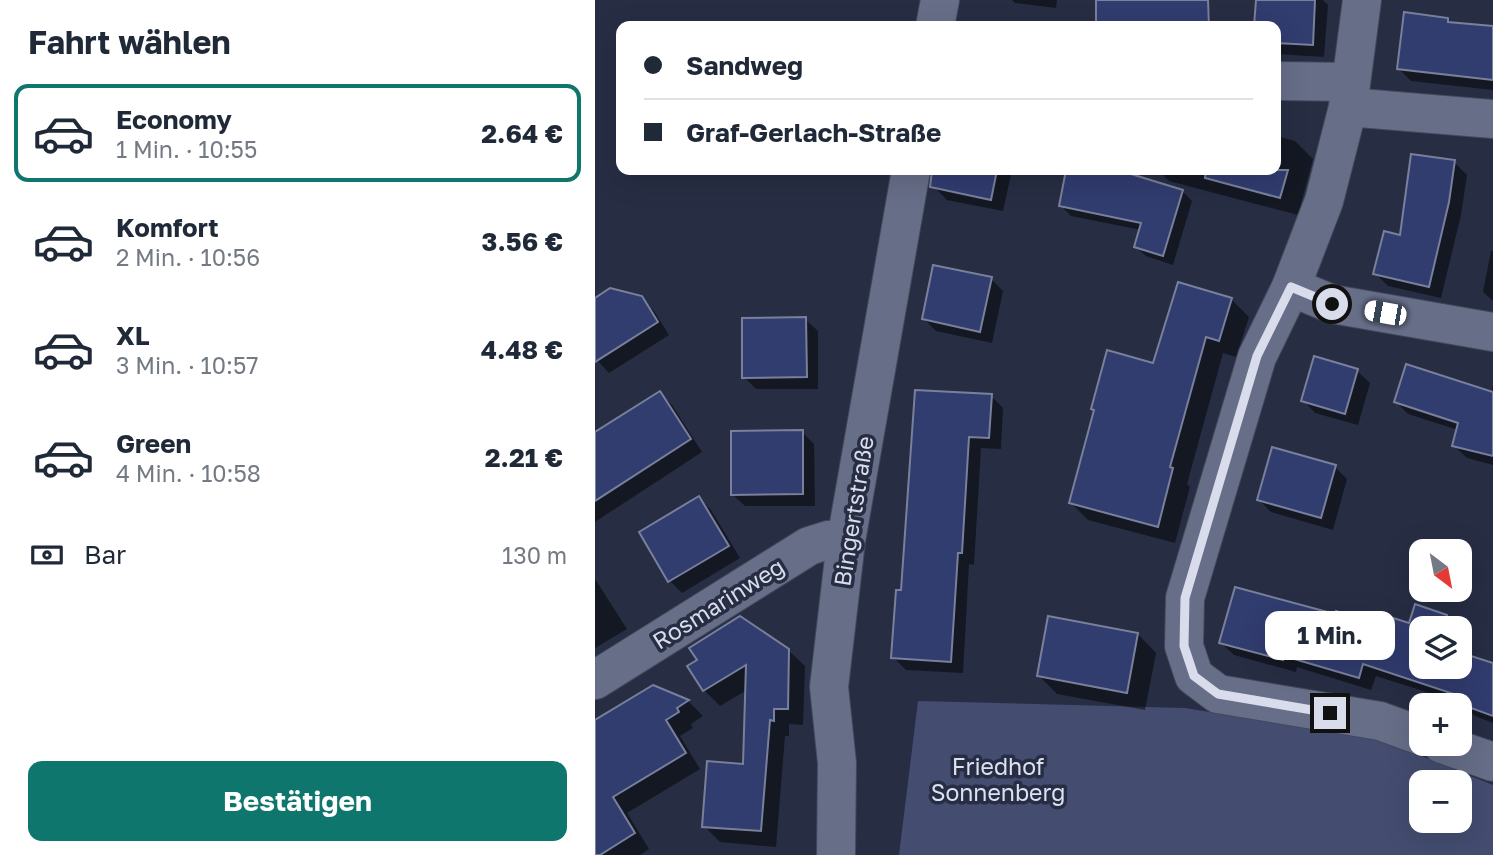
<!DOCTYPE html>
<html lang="de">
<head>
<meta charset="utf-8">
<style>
	:root { --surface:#fff; --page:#f2f2f3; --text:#1f2937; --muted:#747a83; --line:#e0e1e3; --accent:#0f766e }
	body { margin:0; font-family:"Golos Text",sans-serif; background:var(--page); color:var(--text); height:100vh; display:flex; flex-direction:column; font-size:26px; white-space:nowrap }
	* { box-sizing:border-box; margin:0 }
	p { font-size:23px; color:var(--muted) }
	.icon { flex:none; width:38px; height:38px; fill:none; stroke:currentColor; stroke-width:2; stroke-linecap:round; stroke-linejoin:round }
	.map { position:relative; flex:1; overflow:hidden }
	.side { display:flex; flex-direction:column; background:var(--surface); width:595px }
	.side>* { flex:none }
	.guide { position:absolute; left:21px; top:21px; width:665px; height:154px; border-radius:14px; box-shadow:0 7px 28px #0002; display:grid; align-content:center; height:154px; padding:0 28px; background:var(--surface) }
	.needle { width:46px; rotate:148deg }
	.buttons { position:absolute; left:814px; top:539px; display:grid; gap:14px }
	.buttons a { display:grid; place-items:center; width:63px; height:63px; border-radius:14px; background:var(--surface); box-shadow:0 7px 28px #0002; font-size:35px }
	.end { position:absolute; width:32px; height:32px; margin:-16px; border:9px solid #d8dceb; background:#111; box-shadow:0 0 0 4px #111 }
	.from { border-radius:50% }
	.bubble { position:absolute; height:49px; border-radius:14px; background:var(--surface); box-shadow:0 7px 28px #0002; font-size:23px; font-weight:700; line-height:49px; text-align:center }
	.car { position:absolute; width:21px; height:42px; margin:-21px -10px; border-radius:9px; box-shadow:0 0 5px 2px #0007; background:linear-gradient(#fff 24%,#345 0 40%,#fff 0 76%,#345 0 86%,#fff 0) }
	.guide b { display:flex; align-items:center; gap:24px; height:66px; font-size:26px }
	.guide b+b { border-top:2px solid var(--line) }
	.guide i { width:18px; height:18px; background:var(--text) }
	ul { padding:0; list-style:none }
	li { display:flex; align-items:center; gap:21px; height:98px; margin:0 14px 10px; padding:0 14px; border:4px solid transparent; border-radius:14px }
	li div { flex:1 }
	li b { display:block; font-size:26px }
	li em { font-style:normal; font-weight:700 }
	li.active { border-color:var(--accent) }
	li>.icon { width:63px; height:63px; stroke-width:1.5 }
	h2 { padding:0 28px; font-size:32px; line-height:84px }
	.pay { display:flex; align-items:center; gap:18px; height:77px; padding:0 28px; font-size:26px }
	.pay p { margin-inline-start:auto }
	.button { display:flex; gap:14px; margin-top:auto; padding:14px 28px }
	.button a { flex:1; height:80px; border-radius:14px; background:var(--accent); color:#fff; font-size:28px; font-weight:700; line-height:80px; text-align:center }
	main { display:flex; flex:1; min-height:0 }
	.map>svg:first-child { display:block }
	.green { fill:#444d70; fill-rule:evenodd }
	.shadow { fill:#0007 }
	.building { fill:#313c6f; stroke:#78809b; stroke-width:2 }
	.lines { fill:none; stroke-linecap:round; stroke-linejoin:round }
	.minor-casing { stroke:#44485b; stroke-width:40 }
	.minor { stroke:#676e88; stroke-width:38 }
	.route { stroke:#d8dceb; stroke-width:9 }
	.labels { text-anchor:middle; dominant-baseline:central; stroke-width:7; stroke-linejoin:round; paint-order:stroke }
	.street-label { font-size:23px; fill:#d8dceb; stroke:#272d43 }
	.park-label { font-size:23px; fill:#dce1f2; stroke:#272d43 }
</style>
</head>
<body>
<main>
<section class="side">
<h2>Fahrt wählen</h2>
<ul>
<li class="active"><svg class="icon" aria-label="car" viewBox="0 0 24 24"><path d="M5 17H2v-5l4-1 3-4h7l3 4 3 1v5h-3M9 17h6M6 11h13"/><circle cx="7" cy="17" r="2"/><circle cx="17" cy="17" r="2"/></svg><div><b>Economy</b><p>1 Min. · 10:55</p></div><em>2.64 €</em></li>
<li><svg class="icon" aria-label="car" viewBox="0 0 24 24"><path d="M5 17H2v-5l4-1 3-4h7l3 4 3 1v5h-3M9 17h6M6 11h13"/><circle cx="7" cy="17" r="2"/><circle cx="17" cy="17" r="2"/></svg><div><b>Komfort</b><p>2 Min. · 10:56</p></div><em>3.56 €</em></li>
<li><svg class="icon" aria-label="car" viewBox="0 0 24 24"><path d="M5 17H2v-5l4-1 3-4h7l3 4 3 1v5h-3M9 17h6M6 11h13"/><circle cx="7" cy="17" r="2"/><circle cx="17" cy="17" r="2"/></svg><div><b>XL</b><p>3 Min. · 10:57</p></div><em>4.48 €</em></li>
<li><svg class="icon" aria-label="car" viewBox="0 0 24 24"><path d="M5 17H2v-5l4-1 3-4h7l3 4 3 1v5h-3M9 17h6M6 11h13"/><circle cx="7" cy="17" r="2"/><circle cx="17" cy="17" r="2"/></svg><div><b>Green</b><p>4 Min. · 10:58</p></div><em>2.21 €</em></li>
</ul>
<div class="pay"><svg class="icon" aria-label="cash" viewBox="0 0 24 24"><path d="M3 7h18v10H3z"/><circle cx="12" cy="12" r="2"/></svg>Bar<p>130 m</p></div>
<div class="button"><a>Bestätigen</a></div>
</section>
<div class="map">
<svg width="898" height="855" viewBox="0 0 898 855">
	<rect width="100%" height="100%" fill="#272d43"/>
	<path class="green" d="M323,701l267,7 200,33 108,44v70h-594zM826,782h38v39h-38z"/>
	<g class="shadow">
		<polygon points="417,0 462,0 461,8 420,3"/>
		<polygon points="503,0 613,0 616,26 503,26"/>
		<polygon points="662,0 728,0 733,5 729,57 681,54 681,26 661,26"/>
		<polygon points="852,19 858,25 898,28 898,90 816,81 804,69"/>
		<polygon points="681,136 700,141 718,159 703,215 574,181 563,170 681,170"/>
		<polygon points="859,162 872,175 866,215 846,298 793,286 780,273"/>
		<polygon points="343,170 417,170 408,211 352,200 339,187"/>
		<polygon points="473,170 536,170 543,176 587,191 597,201 578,265 551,256 541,247 546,230 476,216 466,206"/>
		<polygon points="896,251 898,251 898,301 888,292"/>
		<polygon points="396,279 408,291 397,343 341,331 329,319"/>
		<polygon points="584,284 637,300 654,317 641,357 628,353 592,484 595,487 580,543 493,520 476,503 501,411 559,365"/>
		<polygon points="46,298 59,311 74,335 14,373 0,358 0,300"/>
		<polygon points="210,319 223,331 223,389 161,389 149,377"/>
		<polygon points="762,371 775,383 763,425 720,413 708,400"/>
		<polygon points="898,386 898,465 872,458 859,446 863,430 813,414 801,402 896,393"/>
		<polygon points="322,391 396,396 408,408 406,449 386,448 379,565 374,564 368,673 311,670 298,657 308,592"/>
		<polygon points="64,393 77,405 107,452 0,522 0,435"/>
		<polygon points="207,432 219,444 220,506 150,506 137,494"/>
		<polygon points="740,467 752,479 738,530 676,512 664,500"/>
		<polygon points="104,498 116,510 145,558 87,593 75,581"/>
		<polygon points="0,579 32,629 0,648"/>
		<polygon points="851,617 863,628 826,628 826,667 898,665 898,723 880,716 866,703 781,676 776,690 702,667 701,672 639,655 626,643 790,628"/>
		<polygon points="543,634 561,653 550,710 462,694 444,676"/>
		<polygon points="193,650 210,666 208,725 194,724 194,736 190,736 181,847 125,842 109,826 149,765 152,690 125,706 109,690 94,666"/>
		<polygon points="58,687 93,701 108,716 96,724 98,728 85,736 105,769 32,813 54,849 45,855 0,855 0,765"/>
	</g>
	<g class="building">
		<polygon points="501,0 613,0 614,26 501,26"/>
		<polygon points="661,0 720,0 718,45 681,43 681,26 659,26"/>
		<polygon points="809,12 853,18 853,22 898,26 898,80 802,69"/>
		<polygon points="816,154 860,160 854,202 834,287 778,274 789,231 805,235"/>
		<polygon points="337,170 402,170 396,200 335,187"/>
		<polygon points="471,170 523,170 588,190 568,256 539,247 546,223 464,206"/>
		<polygon points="611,170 693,170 685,198 610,178"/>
		<polygon points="338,265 397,277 385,332 327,319"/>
		<polygon points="583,282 637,298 624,341 611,337 575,467 578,468 563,527 474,503 499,410 496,409 512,350 558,363"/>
		<polygon points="15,288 47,296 63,322 0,362 0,298"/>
		<polygon points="211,317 212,377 147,378 147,318"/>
		<polygon points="719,356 763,369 750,414 706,401"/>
		<polygon points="811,364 898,392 898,456 857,446 863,423 799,402"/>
		<polygon points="320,390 397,394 394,438 374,437 367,553 363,553 356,662 296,658 301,590 306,590"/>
		<polygon points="65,391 96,439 0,501 0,432"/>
		<polygon points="208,430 208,494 136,495 136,431"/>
		<polygon points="677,447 741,465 726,518 662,500"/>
		<polygon points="104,496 134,546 73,582 44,532"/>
		<polygon points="640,587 740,614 741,611 789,626 792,616 814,623 820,604 852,615 848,628 826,628 826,667 864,667 864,652 898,663 898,716 865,704 868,697 768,664 764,678 689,656 688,660 624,643"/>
		<polygon points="145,616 194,649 193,709 179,709 179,721 175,720 166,831 107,827 112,761 148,764 151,665 108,691 92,666 102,660 94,648"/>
		<polygon points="453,616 543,633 532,693 442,676"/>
		<polygon points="58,685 94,700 82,708 84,712 71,720 91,753 18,797 40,833 5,855 0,855 0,720"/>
	</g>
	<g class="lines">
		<defs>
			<g id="minor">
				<polyline points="767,0 753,107 729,201 696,287 662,357 590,598 589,646 599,676 623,694 785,721 826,736"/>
				<polyline points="340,26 345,0"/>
				<polyline points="681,81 756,82"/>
				<polyline points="753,107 898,119"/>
				<polyline points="696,287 737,304 898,332"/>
				<polyline points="0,680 214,546 233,540 251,541"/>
				<polyline points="847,744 898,762"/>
				<polyline points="241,855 242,763 234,687 251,541 316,170"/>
			</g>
		</defs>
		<use href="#minor" class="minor-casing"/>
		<use href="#minor" class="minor"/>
	</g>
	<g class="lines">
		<polyline class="route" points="735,713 623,694 599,676 589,646 590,598 662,356 696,287 737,304"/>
	</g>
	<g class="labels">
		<g class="street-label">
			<text transform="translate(258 511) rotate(-81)">Bingertstraße</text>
			<text transform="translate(123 603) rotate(-32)">Rosmarinweg</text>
		</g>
		<g class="park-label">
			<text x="403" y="766">Friedhof<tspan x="403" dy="26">Sonnenberg</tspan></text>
		</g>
	</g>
</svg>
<div class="buttons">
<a><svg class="needle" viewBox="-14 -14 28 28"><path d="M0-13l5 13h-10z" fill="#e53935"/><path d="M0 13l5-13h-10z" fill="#747a83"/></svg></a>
<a><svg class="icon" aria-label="layers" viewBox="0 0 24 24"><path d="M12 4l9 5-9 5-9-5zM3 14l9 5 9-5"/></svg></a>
<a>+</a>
<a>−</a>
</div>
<i class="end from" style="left:737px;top:304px"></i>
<i class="end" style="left:735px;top:713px"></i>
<div class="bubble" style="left:670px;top:611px;width:130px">1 Min.</div>
<i class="car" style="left:790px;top:313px;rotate:280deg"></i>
<div class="guide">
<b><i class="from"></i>Sandweg</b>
<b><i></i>Graf-Gerlach-Straße</b>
</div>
</div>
</main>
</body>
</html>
